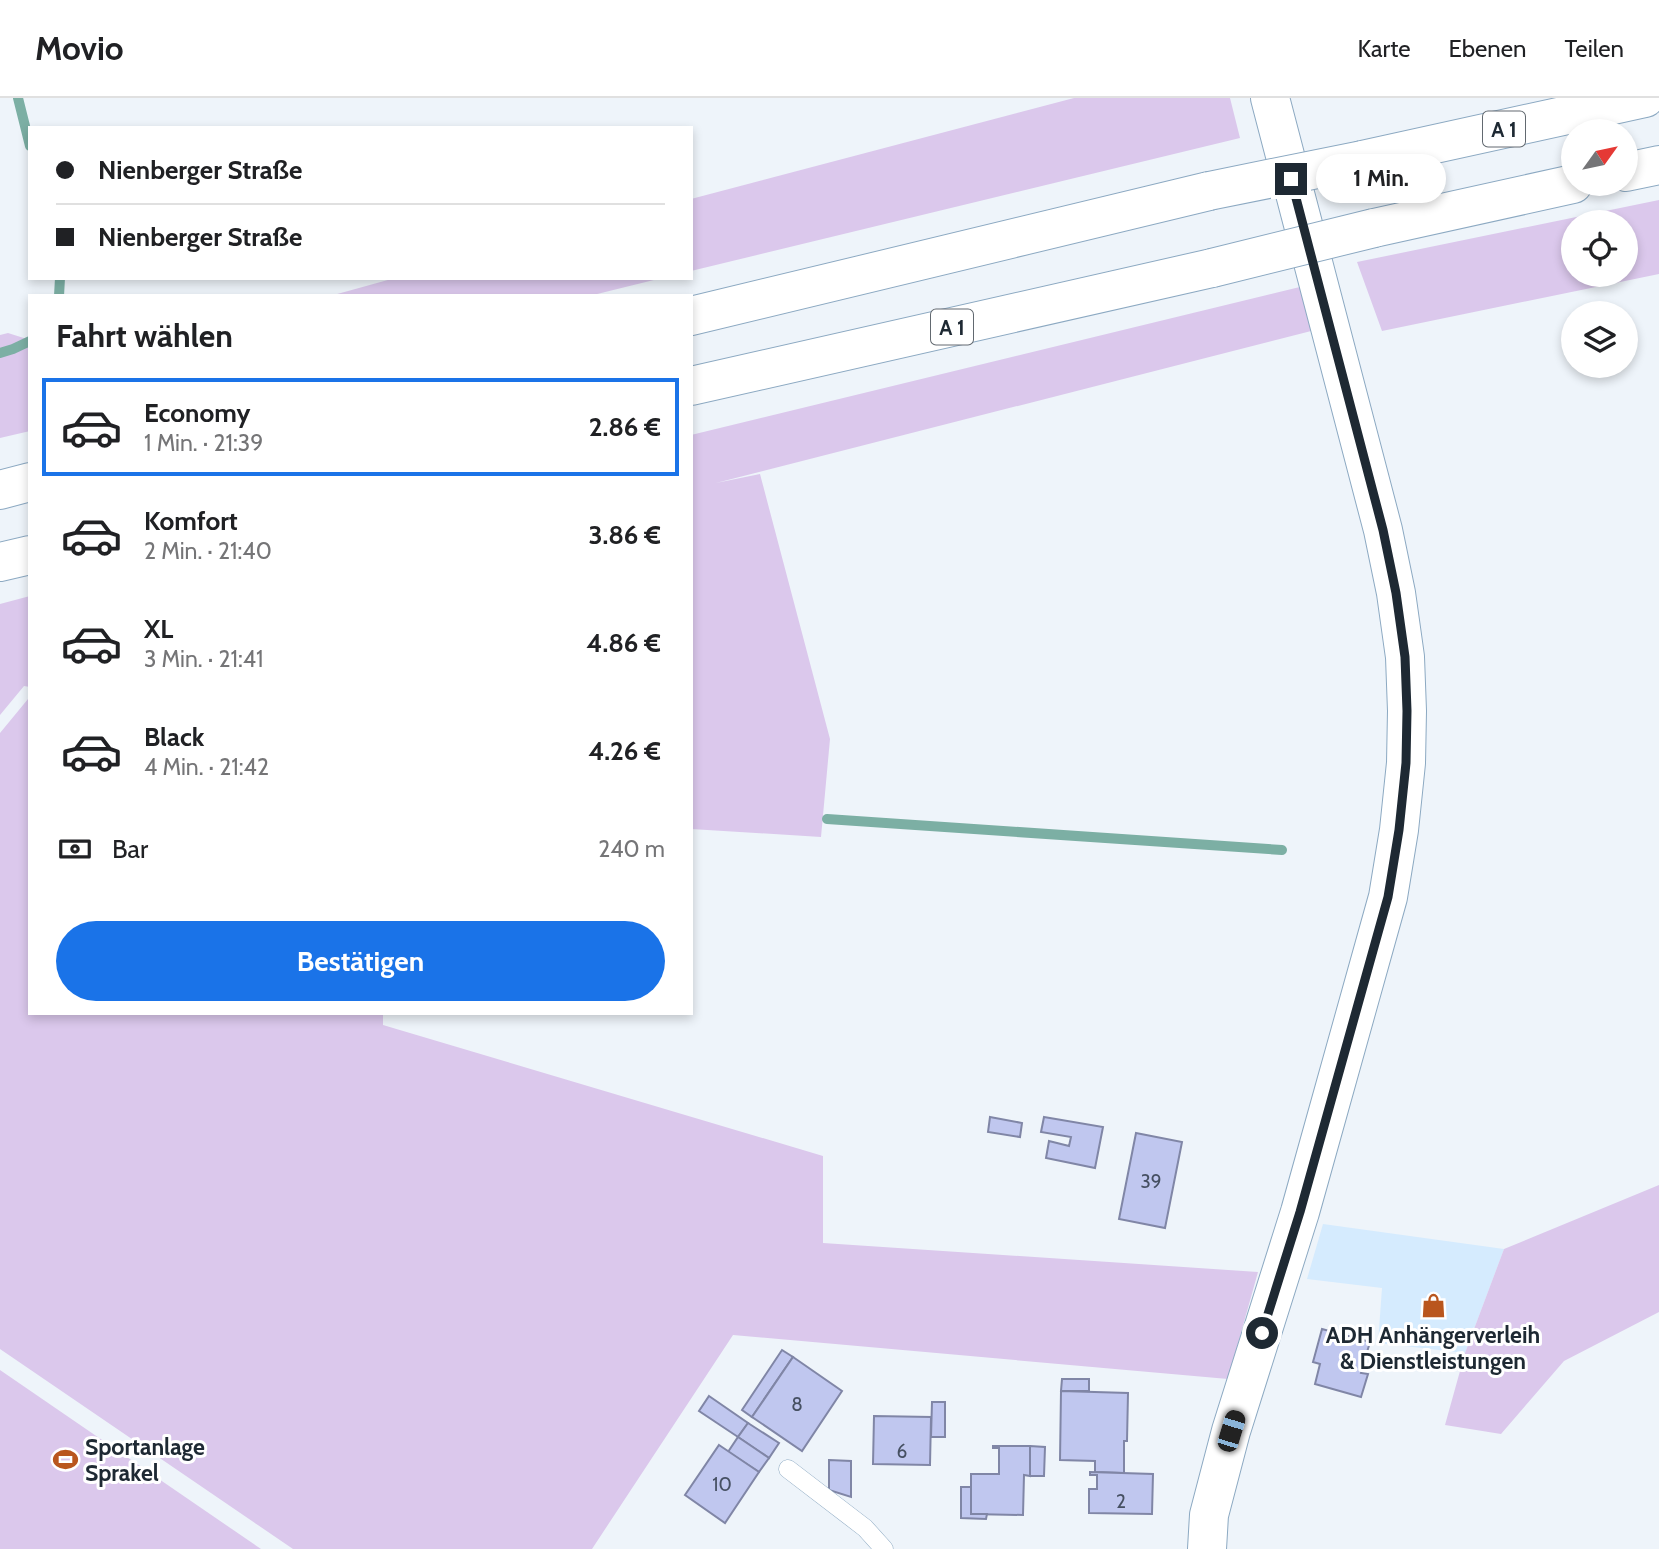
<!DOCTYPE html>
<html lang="de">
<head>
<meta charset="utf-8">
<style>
	:root { --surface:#fff; --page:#f2f2f2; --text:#202124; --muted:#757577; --line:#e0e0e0; --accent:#1a73e8 }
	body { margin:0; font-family:Cabin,sans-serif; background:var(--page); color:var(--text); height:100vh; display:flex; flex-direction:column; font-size:26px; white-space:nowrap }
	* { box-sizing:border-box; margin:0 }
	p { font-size:23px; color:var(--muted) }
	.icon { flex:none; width:38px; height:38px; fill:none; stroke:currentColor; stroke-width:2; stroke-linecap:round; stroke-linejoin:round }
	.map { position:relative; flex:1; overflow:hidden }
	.details { position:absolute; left:28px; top:196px; width:665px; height:721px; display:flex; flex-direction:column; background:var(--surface); border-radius:0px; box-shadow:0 4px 10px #0003 }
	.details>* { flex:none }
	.banner { position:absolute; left:28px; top:28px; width:665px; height:154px; border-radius:0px; box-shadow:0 4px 10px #0003; display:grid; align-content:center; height:154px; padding:0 28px; background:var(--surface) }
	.needle { width:46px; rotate:57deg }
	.buttons { position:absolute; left:1561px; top:21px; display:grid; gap:14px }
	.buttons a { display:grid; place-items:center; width:77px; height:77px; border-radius:50%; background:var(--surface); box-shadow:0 4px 10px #0003; font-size:35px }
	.end { position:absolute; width:32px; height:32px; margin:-16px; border:9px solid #1e2933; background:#fff; box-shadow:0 0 0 4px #fff }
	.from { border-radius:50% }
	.bubble { position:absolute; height:49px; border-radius:24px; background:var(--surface); box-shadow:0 4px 10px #0003; font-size:23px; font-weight:700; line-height:49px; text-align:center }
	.car { position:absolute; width:21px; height:42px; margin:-21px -10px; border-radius:9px; box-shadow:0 0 5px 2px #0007; background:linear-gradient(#222 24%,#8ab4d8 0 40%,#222 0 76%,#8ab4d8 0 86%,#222 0) }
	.banner b { display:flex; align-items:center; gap:24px; height:66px; font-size:26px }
	.banner b+b { border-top:2px solid var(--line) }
	.banner i { width:18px; height:18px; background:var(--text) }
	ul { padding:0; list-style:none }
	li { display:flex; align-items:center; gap:21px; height:98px; margin:0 14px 10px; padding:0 14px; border:4px solid transparent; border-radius:0px }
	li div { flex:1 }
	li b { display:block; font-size:26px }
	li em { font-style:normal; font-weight:700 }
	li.selected { border-color:var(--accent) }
	li>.icon { width:63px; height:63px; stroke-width:1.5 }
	h2 { padding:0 28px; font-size:32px; line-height:84px }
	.pay { display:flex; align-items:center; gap:18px; height:77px; padding:0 28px; font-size:26px }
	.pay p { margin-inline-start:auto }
	.button { display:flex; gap:14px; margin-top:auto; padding:14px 28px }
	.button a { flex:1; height:80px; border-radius:42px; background:var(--accent); color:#fff; font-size:28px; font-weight:700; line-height:80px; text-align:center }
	header { display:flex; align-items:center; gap:42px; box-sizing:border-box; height:98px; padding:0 35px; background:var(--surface); border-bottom:2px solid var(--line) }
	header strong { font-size:33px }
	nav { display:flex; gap:38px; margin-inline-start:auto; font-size:24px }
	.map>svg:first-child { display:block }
	.built { fill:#d5ebfe }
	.green { fill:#dbc8ec; fill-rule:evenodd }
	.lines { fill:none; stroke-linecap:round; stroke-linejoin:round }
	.stream { stroke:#7cafa4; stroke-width:10 }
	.building { fill:#c0c7ef; stroke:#8086a6; stroke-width:2 }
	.service-casing { stroke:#8ca9c2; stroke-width:19 }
	.tertiary-casing { stroke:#8ca9c2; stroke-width:40 }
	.motorway-casing { stroke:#8ca9c2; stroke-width:40 }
	.service { stroke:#fff; stroke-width:18 }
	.tertiary { stroke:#fff; stroke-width:38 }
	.motorway { stroke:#fff; stroke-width:38 }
	.motorway-bridge-casing { stroke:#8ca9c2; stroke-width:40; stroke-linecap:butt }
	.motorway-bridge { stroke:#fff; stroke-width:38 }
	.route { stroke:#1e2933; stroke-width:9 }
	.labels { text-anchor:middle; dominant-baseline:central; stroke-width:6; stroke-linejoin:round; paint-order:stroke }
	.number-label { font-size:19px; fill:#465062 }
	.shield { fill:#fff; stroke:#626970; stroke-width:2 }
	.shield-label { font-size:21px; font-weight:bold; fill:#1e2933 }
	.poi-label { font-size:23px; font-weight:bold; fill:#1e2933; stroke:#fff }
</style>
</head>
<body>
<header>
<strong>Movio</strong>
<nav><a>Karte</a><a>Ebenen</a><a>Teilen</a></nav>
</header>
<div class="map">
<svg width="1659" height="1451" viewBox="0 0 1659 1451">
	<rect width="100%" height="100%" fill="#eef4fa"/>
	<polygon class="built" points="1323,1126 1504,1151 1465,1255 1378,1245 1382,1190 1307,1181"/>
	<g class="green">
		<polygon points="1074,0 1230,0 1240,40 691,173 691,101"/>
		<path d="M1659,102v74l-277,57 -25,-69zM1573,124h53v53h-53z"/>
		<polygon points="395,180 662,180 589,198 330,198"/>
		<polygon points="1308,187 1319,231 716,385 760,376 830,641 821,739 691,731 691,337"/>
		<polygon points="8,235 30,242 30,333 0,340 0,237"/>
		<polygon points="30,498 30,589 24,588 0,617 0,506"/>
		<polygon points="28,601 30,601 30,915 383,915 383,927 823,1058 823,1145 1258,1174 1228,1281 733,1237 592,1451 293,1451 0,1251 0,635"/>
		<polygon points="1659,1087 1659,1214 1564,1263 1501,1336 1445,1327 1465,1255 1504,1151"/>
		<polygon points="0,1272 261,1451 0,1451"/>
	</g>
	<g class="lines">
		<g class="stream">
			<polyline points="18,0 30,48"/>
			<polyline points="59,198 60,180"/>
			<polyline points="0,255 13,251 30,243"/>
			<polyline points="827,721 1282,752"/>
		</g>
	</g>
	<g class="building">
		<polygon points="990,1019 1022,1025 1020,1039 988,1034"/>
		<polygon points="1044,1019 1103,1029 1095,1070 1046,1060 1049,1043 1069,1048 1071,1039 1041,1034"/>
		<polygon points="1136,1035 1182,1044 1165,1130 1119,1121"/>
		<polygon points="1322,1231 1370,1244 1361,1275 1368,1276 1361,1299 1315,1286 1320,1266 1313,1264"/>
		<polygon points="782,1252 793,1259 752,1319 742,1312"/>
		<polygon points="793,1259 842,1293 802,1353 752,1319"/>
		<polygon points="1062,1281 1089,1281 1089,1293 1061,1293"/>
		<polygon points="1061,1293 1128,1295 1127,1343 1124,1343 1124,1375 1095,1374 1095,1363 1060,1362"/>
		<polygon points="709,1298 748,1325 738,1339 699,1313"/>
		<polygon points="932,1304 945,1304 945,1339 931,1339"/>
		<polygon points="874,1318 931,1319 930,1367 873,1366"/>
		<polygon points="748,1325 779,1345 769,1360 738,1339"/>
		<polygon points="738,1339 769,1360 759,1374 728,1354"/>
		<polygon points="719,1347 759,1374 725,1425 685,1397"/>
		<polygon points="993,1348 1030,1348 1030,1378 1024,1377 1023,1417 971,1416 971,1376 999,1376 999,1350 993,1350"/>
		<polygon points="1030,1348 1045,1349 1044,1378 1030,1378"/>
		<polygon points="829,1362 851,1363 851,1399 829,1392"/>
		<polygon points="1090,1374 1153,1376 1152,1416 1089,1415 1089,1391 1097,1391 1097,1377 1090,1377"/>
		<polygon points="961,1389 971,1389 971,1416 987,1416 986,1421 961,1420"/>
	</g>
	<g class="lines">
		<defs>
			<polyline id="service" points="788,1371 865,1430 884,1451"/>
			<polyline id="tertiary" points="1207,1451 1209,1417 1231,1333 1300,1114 1388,799 1399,732 1406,665 1407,613 1405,559 1396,495 1383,432 1270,0"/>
			<g id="motorway">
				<polyline points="1362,62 1645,0"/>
				<polyline points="1626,74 1659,67"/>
				<polyline points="1374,130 1573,86"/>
				<polyline points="691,218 1209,93"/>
				<polyline points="691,288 1212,170"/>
				<polyline points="0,392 30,384"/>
				<polyline points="0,464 30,457"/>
			</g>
		</defs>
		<use href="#service" class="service-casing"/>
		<use href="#tertiary" class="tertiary-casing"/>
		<use href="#motorway" class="motorway-casing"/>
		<use href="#service" class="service"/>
		<use href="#tertiary" class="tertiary"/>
		<use href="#motorway" class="motorway"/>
		<defs>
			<g id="motorway-bridge">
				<polyline points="1209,93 1362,62"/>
				<polyline points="1212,170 1374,130"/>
			</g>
		</defs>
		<use href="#motorway-bridge" class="motorway-bridge-casing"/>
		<use href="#motorway-bridge" class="motorway-bridge"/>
	</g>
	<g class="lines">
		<polyline class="route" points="1262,1235 1300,1114 1388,799 1399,732 1406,665 1407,613 1405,559 1396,495 1383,432 1291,81"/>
	</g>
	<defs>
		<symbol id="shop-bare" viewBox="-9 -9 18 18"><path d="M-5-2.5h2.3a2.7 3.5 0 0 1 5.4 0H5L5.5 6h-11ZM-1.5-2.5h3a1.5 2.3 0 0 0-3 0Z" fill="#b9561e" stroke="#fff" stroke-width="2.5" paint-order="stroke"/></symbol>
		<symbol id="stadium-bare" viewBox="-9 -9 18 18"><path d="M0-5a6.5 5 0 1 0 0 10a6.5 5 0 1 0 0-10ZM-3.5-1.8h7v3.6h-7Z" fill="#b9561e" stroke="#fff" stroke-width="2.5" paint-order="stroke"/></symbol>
	</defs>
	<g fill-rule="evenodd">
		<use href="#shop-bare" x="1416" y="1190" width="35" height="35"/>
		<use href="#stadium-bare" x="48" y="1344" width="35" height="35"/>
	</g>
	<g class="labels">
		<g class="number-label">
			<text x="1151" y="1083">39</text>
			<text x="797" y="1306">8</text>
			<text x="902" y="1353">6</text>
			<text x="722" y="1386">10</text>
			<text x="1121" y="1403">2</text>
		</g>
		<g class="shield">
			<rect x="1483" y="13.5" width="42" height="35" rx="5"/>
			<rect x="931" y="211.5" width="42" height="35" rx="5"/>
		</g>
		<g class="shield-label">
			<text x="1504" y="31">A 1</text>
			<text x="952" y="229">A 1</text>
		</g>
		<g class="poi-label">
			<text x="1433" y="1237">ADH Anhängerverleih<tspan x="1433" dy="26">&amp; Dienstleistungen</tspan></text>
			<text x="85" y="1349" text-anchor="start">Sportanlage<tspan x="85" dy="26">Sprakel</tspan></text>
		</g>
	</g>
</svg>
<div class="buttons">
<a><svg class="needle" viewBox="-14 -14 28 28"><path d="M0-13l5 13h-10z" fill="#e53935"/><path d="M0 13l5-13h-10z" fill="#757577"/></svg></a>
<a><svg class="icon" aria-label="locate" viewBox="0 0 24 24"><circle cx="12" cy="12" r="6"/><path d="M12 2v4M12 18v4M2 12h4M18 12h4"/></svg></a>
<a><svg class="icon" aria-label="layers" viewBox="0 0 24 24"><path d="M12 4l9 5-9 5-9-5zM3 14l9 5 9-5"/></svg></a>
</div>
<i class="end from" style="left:1262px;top:1235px"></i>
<i class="end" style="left:1291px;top:81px"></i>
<div class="bubble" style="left:1316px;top:56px;width:130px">1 Min.</div>
<i class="car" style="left:1231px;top:1333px;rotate:17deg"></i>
<div class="banner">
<b><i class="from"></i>Nienberger Straße</b>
<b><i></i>Nienberger Straße</b>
</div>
<section class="details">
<h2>Fahrt wählen</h2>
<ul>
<li class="selected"><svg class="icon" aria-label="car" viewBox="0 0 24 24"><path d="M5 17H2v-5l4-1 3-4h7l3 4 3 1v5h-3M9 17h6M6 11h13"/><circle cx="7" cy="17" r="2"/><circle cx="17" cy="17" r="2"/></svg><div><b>Economy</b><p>1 Min. · 21:39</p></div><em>2.86 €</em></li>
<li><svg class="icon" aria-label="car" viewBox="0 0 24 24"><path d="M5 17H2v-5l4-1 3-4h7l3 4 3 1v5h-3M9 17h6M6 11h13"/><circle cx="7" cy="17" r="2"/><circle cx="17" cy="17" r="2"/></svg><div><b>Komfort</b><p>2 Min. · 21:40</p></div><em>3.86 €</em></li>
<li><svg class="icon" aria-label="car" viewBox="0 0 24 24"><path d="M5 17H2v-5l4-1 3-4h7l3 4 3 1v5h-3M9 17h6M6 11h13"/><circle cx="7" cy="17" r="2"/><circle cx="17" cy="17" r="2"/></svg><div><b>XL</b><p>3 Min. · 21:41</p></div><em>4.86 €</em></li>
<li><svg class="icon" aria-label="car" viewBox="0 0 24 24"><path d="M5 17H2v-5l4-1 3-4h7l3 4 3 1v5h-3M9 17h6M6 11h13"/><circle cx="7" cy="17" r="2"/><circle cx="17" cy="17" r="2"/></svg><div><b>Black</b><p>4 Min. · 21:42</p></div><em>4.26 €</em></li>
</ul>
<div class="pay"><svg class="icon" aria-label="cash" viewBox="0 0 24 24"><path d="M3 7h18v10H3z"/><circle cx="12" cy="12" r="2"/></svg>Bar<p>240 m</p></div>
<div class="button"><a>Bestätigen</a></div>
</section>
</div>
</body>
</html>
